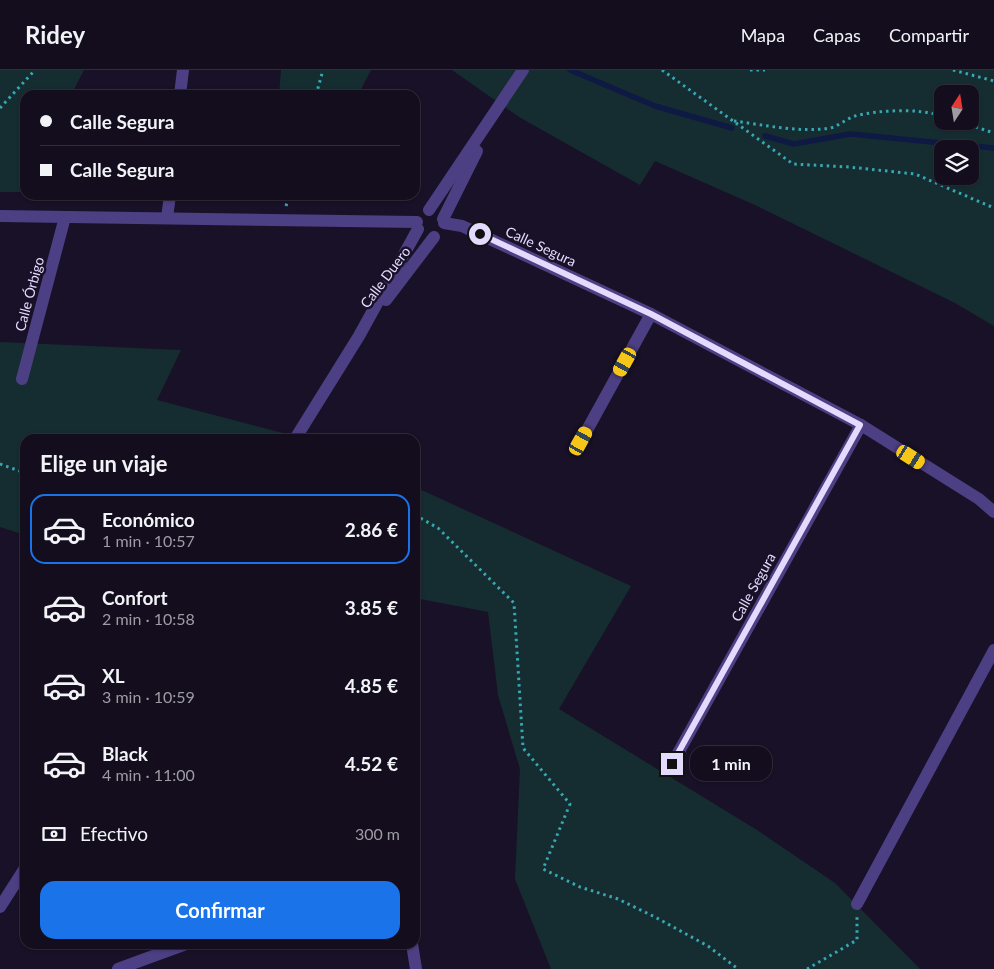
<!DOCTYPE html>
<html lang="es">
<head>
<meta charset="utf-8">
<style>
	:root { --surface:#130d1d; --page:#201b2a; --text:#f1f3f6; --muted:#9d9ca4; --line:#322d3b; --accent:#1a73e8 }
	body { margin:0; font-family:Lato,sans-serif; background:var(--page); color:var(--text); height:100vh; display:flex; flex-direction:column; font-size:19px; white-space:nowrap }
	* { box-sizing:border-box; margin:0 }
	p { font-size:16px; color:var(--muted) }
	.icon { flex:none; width:28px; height:28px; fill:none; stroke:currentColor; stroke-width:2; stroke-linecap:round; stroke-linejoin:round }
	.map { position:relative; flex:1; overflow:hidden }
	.drawer { position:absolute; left:20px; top:364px; width:400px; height:515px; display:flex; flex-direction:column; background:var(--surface); border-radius:15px; box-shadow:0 1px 4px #0004,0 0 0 1px var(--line) }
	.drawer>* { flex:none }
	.guide { position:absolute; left:20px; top:20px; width:400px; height:110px; border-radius:15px; box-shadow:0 1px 4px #0004,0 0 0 1px var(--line); display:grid; align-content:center; height:110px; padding:0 20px; background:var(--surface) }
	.needle { width:32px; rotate:12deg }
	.fabs { position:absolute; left:934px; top:15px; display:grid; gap:10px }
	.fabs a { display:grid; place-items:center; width:45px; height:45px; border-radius:10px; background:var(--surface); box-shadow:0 1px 4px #0004,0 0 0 1px var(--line); font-size:25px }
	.end { position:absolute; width:22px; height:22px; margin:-11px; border:6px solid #e3dafd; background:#111; box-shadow:0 0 0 2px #111 }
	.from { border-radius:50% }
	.bubble { position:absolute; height:35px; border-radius:15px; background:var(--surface); box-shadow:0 1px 4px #0004,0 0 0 1px var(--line); font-size:16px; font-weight:700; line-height:35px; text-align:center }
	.car { position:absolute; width:15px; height:30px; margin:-15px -8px; border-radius:6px; box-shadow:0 0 4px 1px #0007; background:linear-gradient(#f5c518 24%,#345 0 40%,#f5c518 0 76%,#345 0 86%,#f5c518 0) }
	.guide b { display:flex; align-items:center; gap:18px; height:48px; font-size:19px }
	.guide b+b { border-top:1px solid var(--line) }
	.guide i { width:12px; height:12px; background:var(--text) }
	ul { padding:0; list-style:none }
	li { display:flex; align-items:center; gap:15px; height:70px; margin:0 10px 8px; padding:0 10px; border:2px solid transparent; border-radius:15px }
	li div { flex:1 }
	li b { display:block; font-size:19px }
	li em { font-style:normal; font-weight:700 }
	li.active { border-color:var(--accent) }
	li>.icon { width:45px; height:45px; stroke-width:1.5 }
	h2 { padding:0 20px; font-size:22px; line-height:60px }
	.pay { display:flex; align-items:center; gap:12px; height:55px; padding:0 20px; font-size:19px }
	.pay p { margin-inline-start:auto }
	.action { display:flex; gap:10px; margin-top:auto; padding:10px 20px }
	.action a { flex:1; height:58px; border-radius:15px; background:var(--accent); color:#fff; font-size:20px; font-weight:700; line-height:58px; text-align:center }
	header { display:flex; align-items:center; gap:30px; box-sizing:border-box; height:70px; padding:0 25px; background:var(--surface); border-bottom:1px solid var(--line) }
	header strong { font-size:24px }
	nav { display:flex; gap:28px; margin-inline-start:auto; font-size:18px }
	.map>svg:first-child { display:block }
	.green { fill:#152d31; fill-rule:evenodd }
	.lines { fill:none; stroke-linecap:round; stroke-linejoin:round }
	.stream { stroke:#0e1944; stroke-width:5.5 }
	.path { stroke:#37a7b4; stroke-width:3; stroke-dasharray:2.5 4; stroke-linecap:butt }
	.minor { stroke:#4d3f84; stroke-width:12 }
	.route { stroke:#e3dafd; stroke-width:6 }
	.labels { text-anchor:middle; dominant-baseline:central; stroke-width:5; stroke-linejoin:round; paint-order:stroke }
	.street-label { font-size:14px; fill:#e3dafd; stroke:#191127 }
</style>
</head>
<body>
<header>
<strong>Ridey</strong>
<nav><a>Mapa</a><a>Capas</a><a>Compartir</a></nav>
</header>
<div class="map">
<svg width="994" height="899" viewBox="0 0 994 899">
	<rect width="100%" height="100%" fill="#191127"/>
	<g class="green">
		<polygon points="0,0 84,0 71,25 25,25 25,122 0,122"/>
		<polygon points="281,0 371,0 358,25 279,25"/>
		<path d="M452,0h542v256l-39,-23 -200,-98 -100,-44 -15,24 -121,-68zM942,24h28v27h-28zM942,79h28v27h-28z"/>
		<polygon points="0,272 181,280 157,330 306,369 25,369 25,465 0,457"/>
		<polygon points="415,417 631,516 559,639 757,760 835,813 920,899 551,899 515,809 520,699 498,625 488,542 415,528"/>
	</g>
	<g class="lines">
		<g class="stream">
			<polyline points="570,0 655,36 732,58"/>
			<polyline points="765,66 794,74 850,64 994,78"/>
		</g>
		<g class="path">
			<polyline points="662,0 793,94 849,97 915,104 994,138"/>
			<polyline points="750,0 765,0"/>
			<polyline points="953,0 994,11"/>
			<polyline points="316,25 323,0"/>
			<polyline points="0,38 35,0"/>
			<path d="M734,51c31,4 66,12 96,7 9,-2 16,-9 25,-12 23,-6 65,-8 87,0"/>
			<polyline points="957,51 994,63"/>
			<polyline points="286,136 289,125"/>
			<polyline points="168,369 173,369"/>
			<polyline points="0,394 25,403"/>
			<polyline points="415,445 438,458 514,533 523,678 570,734 543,799 580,817 618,829 655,847 708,876 738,899"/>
			<polyline points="807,899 857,870 857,847"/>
		</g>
		<g class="minor">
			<polyline points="180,25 183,0"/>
			<polyline points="429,140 523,0"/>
			<polyline points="0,146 417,152"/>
			<polyline points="167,148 170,125"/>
			<polyline points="443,149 477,81"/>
			<polyline points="444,153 462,156 651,244 861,355 979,429 994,442"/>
			<polyline points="386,230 434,167"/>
			<polyline points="22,309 65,147"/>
			<polyline points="295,369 359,266 418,159"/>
			<polyline points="581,371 651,244"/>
			<polyline points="672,694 861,355"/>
			<polyline points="857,834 994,580"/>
			<polyline points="0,837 25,798"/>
			<polyline points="412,874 416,899"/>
			<polyline points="118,899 186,874"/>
		</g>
	</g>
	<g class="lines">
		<polyline class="route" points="480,164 651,244 860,355 672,694"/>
	</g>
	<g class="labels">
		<g class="street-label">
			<text transform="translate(541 176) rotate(25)">Calle Segura</text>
			<text transform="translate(385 207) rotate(-53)">Calle Duero</text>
			<text transform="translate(29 224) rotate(-75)">Calle Órbigo</text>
			<text transform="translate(753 517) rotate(-61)">Calle Segura</text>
		</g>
	</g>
</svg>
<div class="fabs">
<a><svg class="needle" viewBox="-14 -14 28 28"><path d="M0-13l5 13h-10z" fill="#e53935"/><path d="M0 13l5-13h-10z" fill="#9d9ca4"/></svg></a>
<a><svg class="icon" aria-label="layers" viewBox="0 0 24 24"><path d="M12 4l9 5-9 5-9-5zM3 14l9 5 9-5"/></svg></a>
</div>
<i class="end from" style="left:480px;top:164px"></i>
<i class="end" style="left:672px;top:694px"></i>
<div class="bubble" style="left:690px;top:676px;width:82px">1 min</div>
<i class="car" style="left:625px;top:292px;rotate:209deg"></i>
<i class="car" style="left:581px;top:371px;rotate:29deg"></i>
<i class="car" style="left:911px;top:387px;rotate:122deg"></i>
<div class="guide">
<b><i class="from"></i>Calle Segura</b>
<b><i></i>Calle Segura</b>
</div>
<section class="drawer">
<h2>Elige un viaje</h2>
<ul>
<li class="active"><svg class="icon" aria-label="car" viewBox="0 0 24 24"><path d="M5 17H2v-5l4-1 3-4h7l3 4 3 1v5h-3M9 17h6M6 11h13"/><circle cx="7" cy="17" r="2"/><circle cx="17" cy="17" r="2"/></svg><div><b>Económico</b><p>1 min · 10:57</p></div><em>2.86 €</em></li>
<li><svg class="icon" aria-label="car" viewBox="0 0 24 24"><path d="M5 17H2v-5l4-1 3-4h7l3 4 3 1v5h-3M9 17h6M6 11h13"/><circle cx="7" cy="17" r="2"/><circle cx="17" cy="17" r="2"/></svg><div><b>Confort</b><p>2 min · 10:58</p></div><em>3.85 €</em></li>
<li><svg class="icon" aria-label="car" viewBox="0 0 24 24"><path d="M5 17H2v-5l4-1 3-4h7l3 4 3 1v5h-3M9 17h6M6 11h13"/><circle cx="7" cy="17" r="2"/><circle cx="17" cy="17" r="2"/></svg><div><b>XL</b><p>3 min · 10:59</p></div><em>4.85 €</em></li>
<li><svg class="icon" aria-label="car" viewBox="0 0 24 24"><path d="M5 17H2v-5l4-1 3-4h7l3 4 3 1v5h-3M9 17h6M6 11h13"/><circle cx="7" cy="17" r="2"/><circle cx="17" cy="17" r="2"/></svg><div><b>Black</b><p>4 min · 11:00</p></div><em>4.52 €</em></li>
</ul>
<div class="pay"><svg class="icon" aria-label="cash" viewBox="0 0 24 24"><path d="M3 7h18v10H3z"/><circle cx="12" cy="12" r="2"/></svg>Efectivo<p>300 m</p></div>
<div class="action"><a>Confirmar</a></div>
</section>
</div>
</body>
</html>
